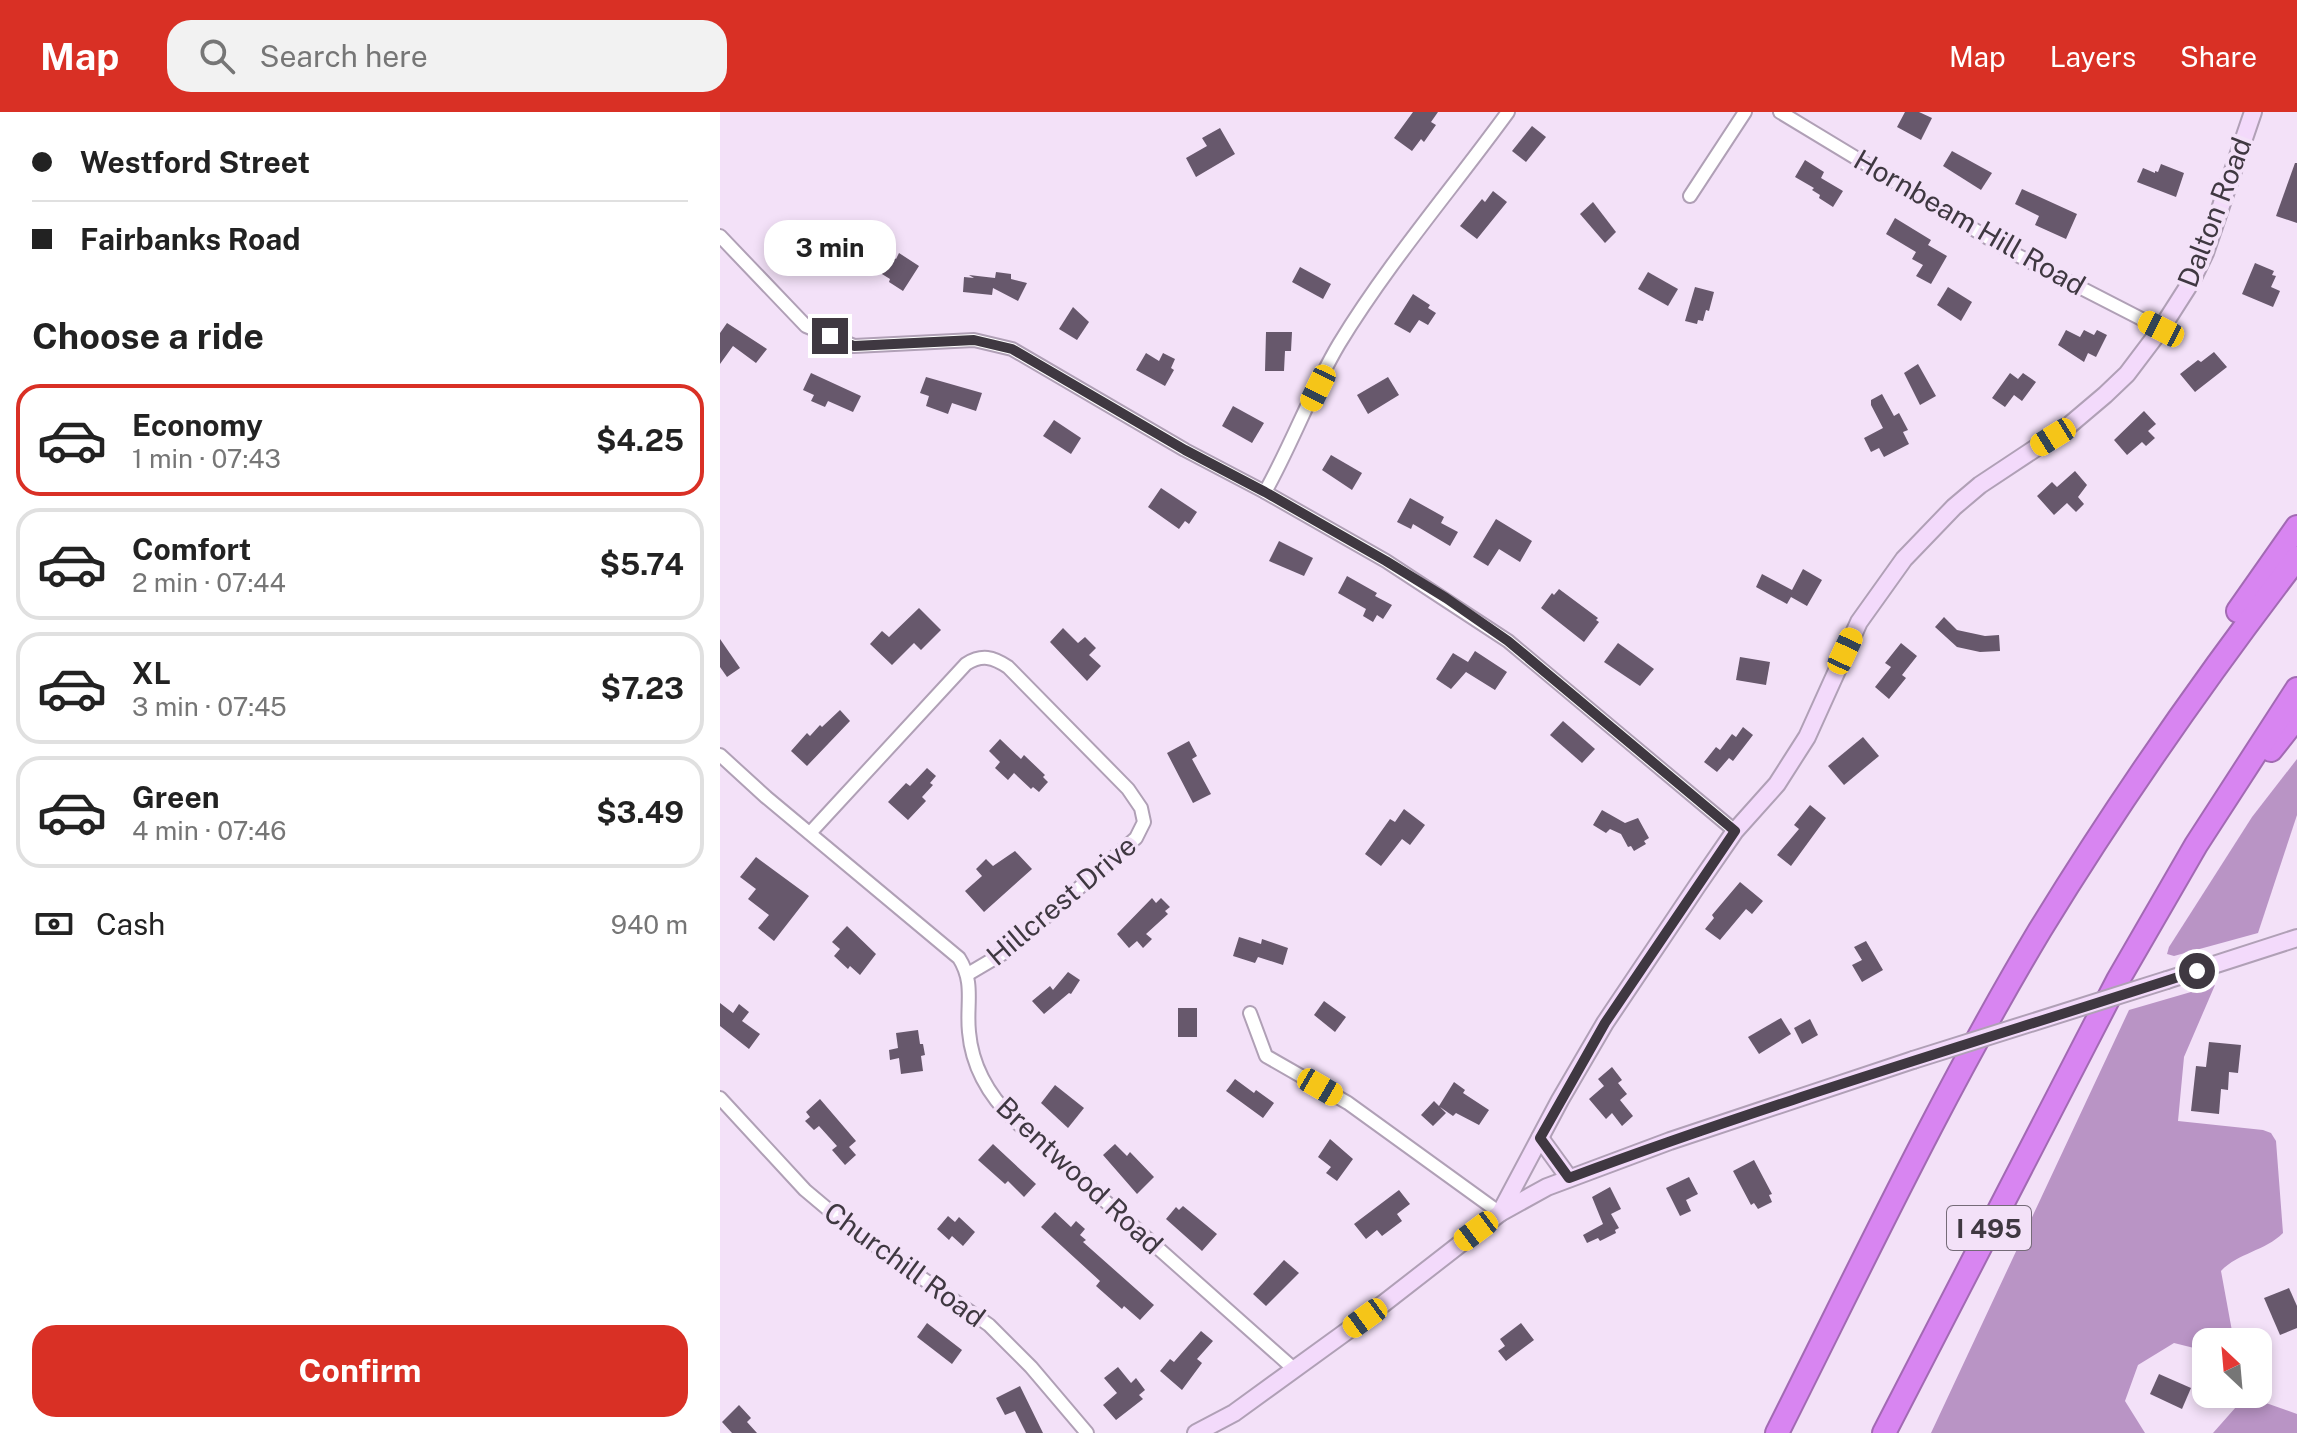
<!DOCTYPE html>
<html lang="en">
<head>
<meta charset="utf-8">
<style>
	:root { --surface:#fff; --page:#f2f2f2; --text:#222; --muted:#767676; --line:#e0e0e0; --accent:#d93025 }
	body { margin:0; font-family:"Public Sans",sans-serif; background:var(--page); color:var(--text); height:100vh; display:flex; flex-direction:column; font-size:30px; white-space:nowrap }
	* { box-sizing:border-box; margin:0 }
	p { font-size:26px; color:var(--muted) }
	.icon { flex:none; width:44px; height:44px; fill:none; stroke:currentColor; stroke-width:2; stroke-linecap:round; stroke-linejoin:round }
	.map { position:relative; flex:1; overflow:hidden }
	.details { display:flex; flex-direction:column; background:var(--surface); width:720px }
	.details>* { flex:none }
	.top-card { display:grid; align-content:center; height:176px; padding:0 32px; background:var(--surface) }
	.needle { width:52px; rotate:334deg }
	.buttons { position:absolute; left:1472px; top:1216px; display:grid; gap:16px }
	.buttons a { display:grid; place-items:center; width:80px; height:80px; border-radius:16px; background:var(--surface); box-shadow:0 4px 12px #0003; font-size:40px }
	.end { position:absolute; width:36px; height:36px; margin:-18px; border:10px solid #3f3841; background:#fff; box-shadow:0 0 0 4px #fff }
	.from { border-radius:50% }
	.bubble { position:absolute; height:56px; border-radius:24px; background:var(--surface); box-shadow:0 4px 12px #0003; font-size:26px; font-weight:700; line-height:56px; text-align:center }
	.car { position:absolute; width:24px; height:48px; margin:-24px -12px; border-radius:10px; box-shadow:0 0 6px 2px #0007; background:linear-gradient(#f5c518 24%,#345 0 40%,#f5c518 0 76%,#345 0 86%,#f5c518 0) }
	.top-card b { display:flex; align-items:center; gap:28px; height:76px; font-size:30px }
	.top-card b+b { border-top:2px solid var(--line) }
	.top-card i { width:20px; height:20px; background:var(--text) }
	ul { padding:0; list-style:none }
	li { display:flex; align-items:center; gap:24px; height:112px; margin:0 16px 12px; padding:0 16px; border:4px solid var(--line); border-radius:24px }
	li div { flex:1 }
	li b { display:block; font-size:30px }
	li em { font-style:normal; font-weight:700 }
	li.on { border-color:var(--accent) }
	li>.icon { width:72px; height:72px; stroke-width:1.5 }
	h2 { padding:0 32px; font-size:36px; line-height:96px }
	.pay { display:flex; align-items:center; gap:20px; height:88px; padding:0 32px; font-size:30px }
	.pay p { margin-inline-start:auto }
	.primary-button { display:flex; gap:16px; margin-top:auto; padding:16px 32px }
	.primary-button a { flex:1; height:92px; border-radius:24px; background:var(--accent); color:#fff; font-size:32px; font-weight:700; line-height:92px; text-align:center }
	header { display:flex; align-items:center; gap:48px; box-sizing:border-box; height:112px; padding:0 40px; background:var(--accent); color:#fff }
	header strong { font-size:38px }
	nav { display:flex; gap:44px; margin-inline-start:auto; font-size:28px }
	.search { width:560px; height:72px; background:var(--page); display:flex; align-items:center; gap:20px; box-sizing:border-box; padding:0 28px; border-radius:24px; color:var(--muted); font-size:30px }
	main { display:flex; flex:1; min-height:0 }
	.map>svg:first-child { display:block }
	.forest { fill:#b994c5 }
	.building { fill:#67586c }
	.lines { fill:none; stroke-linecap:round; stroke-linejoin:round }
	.street-casing { stroke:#b0a0b6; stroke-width:16 }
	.secondary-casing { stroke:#b0a0b6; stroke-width:20 }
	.highway-casing { stroke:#a26ab3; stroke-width:26 }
	.street { stroke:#fff; stroke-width:12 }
	.secondary { stroke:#f3dafb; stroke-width:16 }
	.highway { stroke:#d885f1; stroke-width:22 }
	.secondary-bridge-casing { stroke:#b0a0b6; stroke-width:20; stroke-linecap:butt }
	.secondary-bridge { stroke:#f3dafb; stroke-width:16 }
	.route { stroke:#3f3841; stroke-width:10 }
	.labels { text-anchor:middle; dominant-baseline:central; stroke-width:8; stroke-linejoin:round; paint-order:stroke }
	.shield { fill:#f3e1f8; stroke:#756b78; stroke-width:2 }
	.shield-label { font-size:26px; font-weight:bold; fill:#3f3841 }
	.street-label { font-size:28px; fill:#3f3841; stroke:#f3e1f8 }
</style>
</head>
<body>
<header>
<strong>Map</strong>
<div class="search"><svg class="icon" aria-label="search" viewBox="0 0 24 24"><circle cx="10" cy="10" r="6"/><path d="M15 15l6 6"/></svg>Search here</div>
<nav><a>Map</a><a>Layers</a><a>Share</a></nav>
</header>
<main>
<section class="details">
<div class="top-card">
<b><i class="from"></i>Westford Street</b>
<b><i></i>Fairbanks Road</b>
</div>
<h2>Choose a ride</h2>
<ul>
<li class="on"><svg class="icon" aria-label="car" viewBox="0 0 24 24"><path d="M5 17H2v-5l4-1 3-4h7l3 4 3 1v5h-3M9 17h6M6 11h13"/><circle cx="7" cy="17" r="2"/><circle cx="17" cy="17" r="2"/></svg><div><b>Economy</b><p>1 min · 07:43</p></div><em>$4.25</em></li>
<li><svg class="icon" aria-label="car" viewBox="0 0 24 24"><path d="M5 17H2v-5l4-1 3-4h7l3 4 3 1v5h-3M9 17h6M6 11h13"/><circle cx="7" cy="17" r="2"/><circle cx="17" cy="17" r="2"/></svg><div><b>Comfort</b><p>2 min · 07:44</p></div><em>$5.74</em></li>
<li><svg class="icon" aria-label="car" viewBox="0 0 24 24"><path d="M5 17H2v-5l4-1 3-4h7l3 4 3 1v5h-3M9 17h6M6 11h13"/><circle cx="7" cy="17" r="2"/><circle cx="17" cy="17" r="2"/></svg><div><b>XL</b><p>3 min · 07:45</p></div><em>$7.23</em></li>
<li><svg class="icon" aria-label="car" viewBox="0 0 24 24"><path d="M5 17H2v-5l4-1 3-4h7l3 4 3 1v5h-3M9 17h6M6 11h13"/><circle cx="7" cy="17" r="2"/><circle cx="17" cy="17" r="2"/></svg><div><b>Green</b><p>4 min · 07:46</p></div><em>$3.49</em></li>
</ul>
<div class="pay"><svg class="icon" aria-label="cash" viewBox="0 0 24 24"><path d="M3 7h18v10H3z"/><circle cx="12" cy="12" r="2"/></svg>Cash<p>940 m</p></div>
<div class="primary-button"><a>Confirm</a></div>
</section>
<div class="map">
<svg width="1577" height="1321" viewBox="0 0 1577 1321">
	<rect width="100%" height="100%" fill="#f3e1f8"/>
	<g class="forest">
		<polygon points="1577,647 1577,703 1538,821 1454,844 1447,842 1449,835 1532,705"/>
		<path d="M1495,873l-31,72 -6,64 85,9 8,3 5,8 7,92c-18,18 -45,20 -62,38l13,71h-28v9l-32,-8 -36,22 -13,36 20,32h-214l198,-423z"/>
		<polygon points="1538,1281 1543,1282 1546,1291 1577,1302 1577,1321 1493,1321 1516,1295 1516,1288 1521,1282"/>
	</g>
	<g class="building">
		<polygon points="693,0 718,0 711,10 716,13 704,30 701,27 692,39 674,26"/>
		<polygon points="1185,0 1199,0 1212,6 1201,28 1177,15"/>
		<polygon points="812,14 826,25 806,50 792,39"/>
		<polygon points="500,16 515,42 476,65 466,46 487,34 482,26"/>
		<polygon points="1232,39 1272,61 1261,78 1223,54"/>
		<polygon points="1085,48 1104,60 1101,66 1123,79 1113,95 1099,86 1100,83 1092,78 1094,76 1075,65"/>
		<polygon points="1575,51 1577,51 1577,111 1556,104"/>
		<polygon points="1441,52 1464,61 1456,85 1417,70 1423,56 1435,61 1435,59 1438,60"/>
		<polygon points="1302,77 1357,102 1346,127 1315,113 1319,104 1295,92"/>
		<polygon points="773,79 787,90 757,127 740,114 762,87 765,90"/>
		<polygon points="873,90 896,120 885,131 860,102"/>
		<polygon points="1175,106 1211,128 1208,133 1227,144 1211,172 1196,164 1203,153 1192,147 1196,140 1166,122"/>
		<polygon points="76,109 85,119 88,117 106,137 94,149 80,135 75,140 60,124"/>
		<polygon points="159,136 176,147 179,141 199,154 183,179 169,170 170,167 149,154"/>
		<polygon points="1535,151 1554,159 1552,163 1556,164 1551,175 1560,179 1553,195 1522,182"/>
		<polygon points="580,155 611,172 603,187 572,170"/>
		<polygon points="276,160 291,162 291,167 307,171 298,189 273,176 272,183 243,180 244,165 254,166 249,163 275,166"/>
		<polygon points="928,160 958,177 948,194 918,177"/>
		<polygon points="975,175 994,180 989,199 986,198 983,209 978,208 977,212 965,209"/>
		<polygon points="1228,175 1252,190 1241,209 1217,193"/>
		<polygon points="693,182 710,193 708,196 716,201 708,213 699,208 690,221 674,212"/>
		<polygon points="353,195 369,210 357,228 339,217"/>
		<polygon points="7,211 47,237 36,251 13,234 0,252 0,221"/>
		<polygon points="1346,218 1360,225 1364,218 1374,223 1377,218 1387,223 1376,245 1368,241 1364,250 1338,233"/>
		<polygon points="546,220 572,220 571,239 565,239 564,259 545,259"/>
		<polygon points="1494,240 1507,255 1475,280 1460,262 1478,248 1481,250"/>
		<polygon points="426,241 439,249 443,241 455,247 451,256 454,258 445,274 416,258"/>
		<polygon points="1198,252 1216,284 1200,293 1184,261"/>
		<polygon points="91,261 141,284 133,300 108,289 105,295 91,289 94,283 83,278"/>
		<polygon points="1290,261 1298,267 1303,261 1316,270 1302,289 1294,283 1285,295 1272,286"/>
		<polygon points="206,265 262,281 256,299 232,291 228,302 206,294 209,284 200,281"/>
		<polygon points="668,265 679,283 648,302 637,283"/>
		<polygon points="1162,282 1174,304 1179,301 1188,318 1183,320 1189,332 1164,345 1159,336 1151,340 1144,326 1163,316 1151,293 1151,288"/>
		<polygon points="513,294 544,311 532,331 502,314"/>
		<polygon points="1424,299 1436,312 1428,319 1435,326 1426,334 1422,330 1407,343 1394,328"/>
		<polygon points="334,308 361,326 351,342 323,324"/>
		<polygon points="611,343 642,361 632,378 602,358"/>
		<polygon points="1355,359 1367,373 1358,385 1364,392 1356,400 1347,391 1334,403 1317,384 1332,370 1337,375"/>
		<polygon points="441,376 477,400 469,412 465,409 459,417 428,395"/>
		<polygon points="690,386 724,405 721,411 738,420 730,434 693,412 691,417 677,410"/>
		<polygon points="776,407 812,429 800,450 779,437 768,454 753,445"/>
		<polygon points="559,429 593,446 584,464 549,449"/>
		<polygon points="1083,457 1102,468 1087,494 1071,485 1067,492 1036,475 1042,462 1072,478"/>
		<polygon points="627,464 657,481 655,484 672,493 663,507 657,503 653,510 643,504 646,497 618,481"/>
		<polygon points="839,477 878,506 876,508 879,510 864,530 821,496 832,481 834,483"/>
		<polygon points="199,496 221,518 201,538 194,531 172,553 150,532 162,519 169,525"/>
		<polygon points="1224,505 1237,518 1265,524 1279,523 1280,539 1260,540 1237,535 1215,515"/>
		<polygon points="343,516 358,531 365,525 376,536 369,543 381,554 367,569 330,530"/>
		<polygon points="0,527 20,556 7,565 0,555"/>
		<polygon points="898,531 934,557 920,574 884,550"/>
		<polygon points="1181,531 1197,544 1182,563 1186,566 1169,587 1155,575 1171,555 1165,551"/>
		<polygon points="755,539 787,560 775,578 746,560 731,577 716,567 733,541 748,550"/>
		<polygon points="1020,545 1050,550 1046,573 1016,568"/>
		<polygon points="120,598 130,609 87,654 71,639 87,621 90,624 100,613 102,615"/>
		<polygon points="843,609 875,637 862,651 830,623"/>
		<polygon points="1023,615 1033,623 1013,649 1009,646 997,660 984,650 996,635 1000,638 1012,622 1016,625"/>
		<polygon points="1143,625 1159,644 1124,673 1108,654"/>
		<polygon points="280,627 301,647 304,643 325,663 323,665 328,670 319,680 313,675 311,677 294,661 288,668 275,656 280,650 269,639"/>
		<polygon points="469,629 477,644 472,647 491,682 473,691 447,641"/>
		<polygon points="207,656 216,664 210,671 213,673 202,685 206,689 188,708 168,690 186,671 190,674"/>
		<polygon points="1090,693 1106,706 1071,754 1057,743 1079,717 1074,713"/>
		<polygon points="684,697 705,713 690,733 682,727 661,754 645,742 670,707 675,710"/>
		<polygon points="882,698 905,711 918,706 929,726 924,729 926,732 914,739 911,734 908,735 901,722 890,717 886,721 873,713"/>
		<polygon points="295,739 312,757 264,800 245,779 262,764 256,757 266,747 273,754"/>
		<polygon points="36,745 89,784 54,829 38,816 49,803 28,787 36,777 20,765"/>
		<polygon points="1020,770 1043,789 1032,802 1026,797 1000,828 985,817 994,806 992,803"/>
		<polygon points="432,786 436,791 441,786 450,795 445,799 448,802 426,822 432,827 423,836 417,829 409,836 397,822"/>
		<polygon points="127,814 156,842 140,863 130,854 128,857 114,844 120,837 112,830"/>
		<polygon points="519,825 541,832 542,827 568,836 563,853 538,845 535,851 513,844"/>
		<polygon points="1146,829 1163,858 1142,870 1132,853 1142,848 1134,835"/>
		<polygon points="348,860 360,868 351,882 349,881 324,902 312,889 330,874 333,878"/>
		<polygon points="604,889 626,905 615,920 594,903"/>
		<polygon points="0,891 13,901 19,892 29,900 22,909 40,922 29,937 0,914"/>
		<rect x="458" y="896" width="19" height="29"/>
		<polygon points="1061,906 1071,922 1039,942 1028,925"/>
		<polygon points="1090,907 1098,923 1082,932 1074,916"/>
		<polygon points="198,918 200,932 203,932 205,943 201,944 203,959 181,962 179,946 170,948 169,938 178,936 176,921"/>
		<polygon points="1489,930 1521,933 1518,961 1509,960 1508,978 1501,977 1499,1002 1471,999 1476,954 1486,955"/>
		<polygon points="892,955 902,968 898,971 907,982 900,988 913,1004 902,1014 892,1001 886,1007 869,987 884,974 878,967"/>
		<polygon points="515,967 534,981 536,978 554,991 543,1006 506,979"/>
		<polygon points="734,970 745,978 743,981 769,998 759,1013 736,1001 733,1004 720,995 726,1001 713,1014 701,1003 714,989 719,994"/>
		<polygon points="335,973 364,996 348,1016 321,991"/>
		<polygon points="100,987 136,1029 129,1035 136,1043 125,1053 112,1038 117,1034 99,1014 94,1018 85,1009 90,1005 86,1000"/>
		<polygon points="610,1027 633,1047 617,1069 606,1061 611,1055 598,1045"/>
		<polygon points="273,1032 316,1072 304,1085 288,1069 285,1072 258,1048"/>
		<polygon points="395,1032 407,1044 410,1040 434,1065 417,1082 383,1043"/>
		<polygon points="1034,1048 1052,1082 1049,1083 1052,1090 1038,1097 1034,1091 1031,1093 1013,1059"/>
		<polygon points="969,1065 978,1082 966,1088 971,1099 960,1104 946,1076"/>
		<polygon points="890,1075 901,1097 891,1102 899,1116 895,1118 896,1121 880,1129 878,1126 867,1131 863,1123 883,1112 872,1085"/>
		<polygon points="679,1078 690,1092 677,1102 682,1109 662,1124 657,1118 646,1127 634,1112"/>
		<polygon points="463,1094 497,1122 482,1139 446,1107 456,1095 459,1098"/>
		<polygon points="335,1100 351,1115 356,1109 365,1117 360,1123 366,1128 363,1130 434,1193 420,1208 404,1194 402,1197 376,1174 380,1169 321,1115"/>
		<polygon points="228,1104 235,1110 239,1105 255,1120 243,1134 232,1124 229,1128 217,1117"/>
		<polygon points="564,1148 579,1161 546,1194 533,1182"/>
		<polygon points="1569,1176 1577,1194 1577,1216 1560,1223 1544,1186"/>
		<polygon points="207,1211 242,1238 232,1252 197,1225"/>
		<polygon points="801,1211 814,1228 786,1249 778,1239 785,1234 780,1227"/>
		<polygon points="481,1219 493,1229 477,1247 482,1251 462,1278 440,1259 450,1247 454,1250"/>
		<polygon points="398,1255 411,1271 416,1266 425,1278 419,1283 423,1287 396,1308 383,1293 397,1281 384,1266"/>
		<polygon points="1439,1262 1471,1276 1462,1297 1430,1282"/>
		<polygon points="300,1274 323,1321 306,1321 295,1299 285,1303 276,1286"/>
		<polygon points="19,1293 31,1306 27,1310 37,1321 12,1321 2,1310"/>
	</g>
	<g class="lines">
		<defs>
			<g id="street">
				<path d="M788,0c-56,77 -119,150 -169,232 -28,47 -47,100 -74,148l121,69 122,80 227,190"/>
				<polyline points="1060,0 1293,141 1441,217"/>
				<polyline points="970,84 1025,0"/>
				<polyline points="0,124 86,214 134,234 254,228 292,237 465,338 545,380"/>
				<path d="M0,643l46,42 193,161c16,25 7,47 10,74 3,35 21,65 46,89l279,248"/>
				<path d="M90,721l156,-169c16,-10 27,-7 42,3l120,122 13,19 3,14 -8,16 -129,113 -39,23"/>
				<polyline points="530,901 546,944 628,991 780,1101"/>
				<polyline points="0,986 85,1078 129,1115 269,1213 311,1255 367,1321"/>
			</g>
			<g id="secondary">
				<polyline points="1447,868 1577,826"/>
				<polyline points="820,1026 849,1066"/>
				<polyline points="780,1101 840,988 885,911 977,774 1015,719 1057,672 1087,625 1139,510 1184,447 1234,395 1260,373 1346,316 1385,283 1407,262 1441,217 1471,170 1485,141 1533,0"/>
				<polyline points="476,1321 514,1301 645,1206 780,1101 827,1075 950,1029 1193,948"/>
			</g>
			<g id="highway">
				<polyline points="1518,499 1577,415"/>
				<polyline points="1551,638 1577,605"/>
				<path d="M1057,1321c85,-169 166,-341 263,-503 79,-129 165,-252 257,-372"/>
				<polyline points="1164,1321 1398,868 1476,733 1577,577"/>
			</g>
		</defs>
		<use href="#street" class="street-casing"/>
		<use href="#secondary" class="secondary-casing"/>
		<use href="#highway" class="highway-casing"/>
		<use href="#street" class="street"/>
		<use href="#secondary" class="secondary"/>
		<use href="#highway" class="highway"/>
		<defs>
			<polyline id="secondary-bridge" points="1193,948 1447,868"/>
		</defs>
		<use href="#secondary-bridge" class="secondary-bridge-casing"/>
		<use href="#secondary-bridge" class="secondary-bridge"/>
	</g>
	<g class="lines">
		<path class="route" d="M110,224l24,10 120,-6 38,9 173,101 80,42 121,69 60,37 62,43 227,190 -130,192 -65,115 29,40c206,-77 418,-139 628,-207"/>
	</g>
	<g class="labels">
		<rect class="shield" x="1227" y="1094" width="84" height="44" rx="6"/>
		<g class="shield-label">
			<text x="1269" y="1116">I 495</text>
		</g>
		<g class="street-label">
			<text transform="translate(1494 100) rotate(-69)">Dalton Road</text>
			<text transform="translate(1250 110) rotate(30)">Hornbeam Hill Road</text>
			<text transform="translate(341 788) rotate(-40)">Hillcrest Drive</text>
			<text transform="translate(360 1063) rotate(43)">Brentwood Road</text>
			<text transform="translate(185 1152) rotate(36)">Churchill Road</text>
		</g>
	</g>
</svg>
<div class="buttons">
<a><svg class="needle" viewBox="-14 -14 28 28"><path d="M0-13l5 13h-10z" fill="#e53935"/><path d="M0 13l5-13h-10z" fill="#767676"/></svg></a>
</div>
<i class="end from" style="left:1477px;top:859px"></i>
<i class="end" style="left:110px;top:224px"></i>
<div class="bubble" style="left:44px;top:108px;width:132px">3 min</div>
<i class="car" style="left:1441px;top:217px;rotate:297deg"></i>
<i class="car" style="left:598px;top:276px;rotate:206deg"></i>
<i class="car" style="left:1333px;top:325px;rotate:238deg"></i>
<i class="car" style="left:1125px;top:539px;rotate:25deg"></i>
<i class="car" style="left:600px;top:975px;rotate:120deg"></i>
<i class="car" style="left:756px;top:1119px;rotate:233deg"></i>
<i class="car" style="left:645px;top:1206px;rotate:234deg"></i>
</div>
</main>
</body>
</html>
